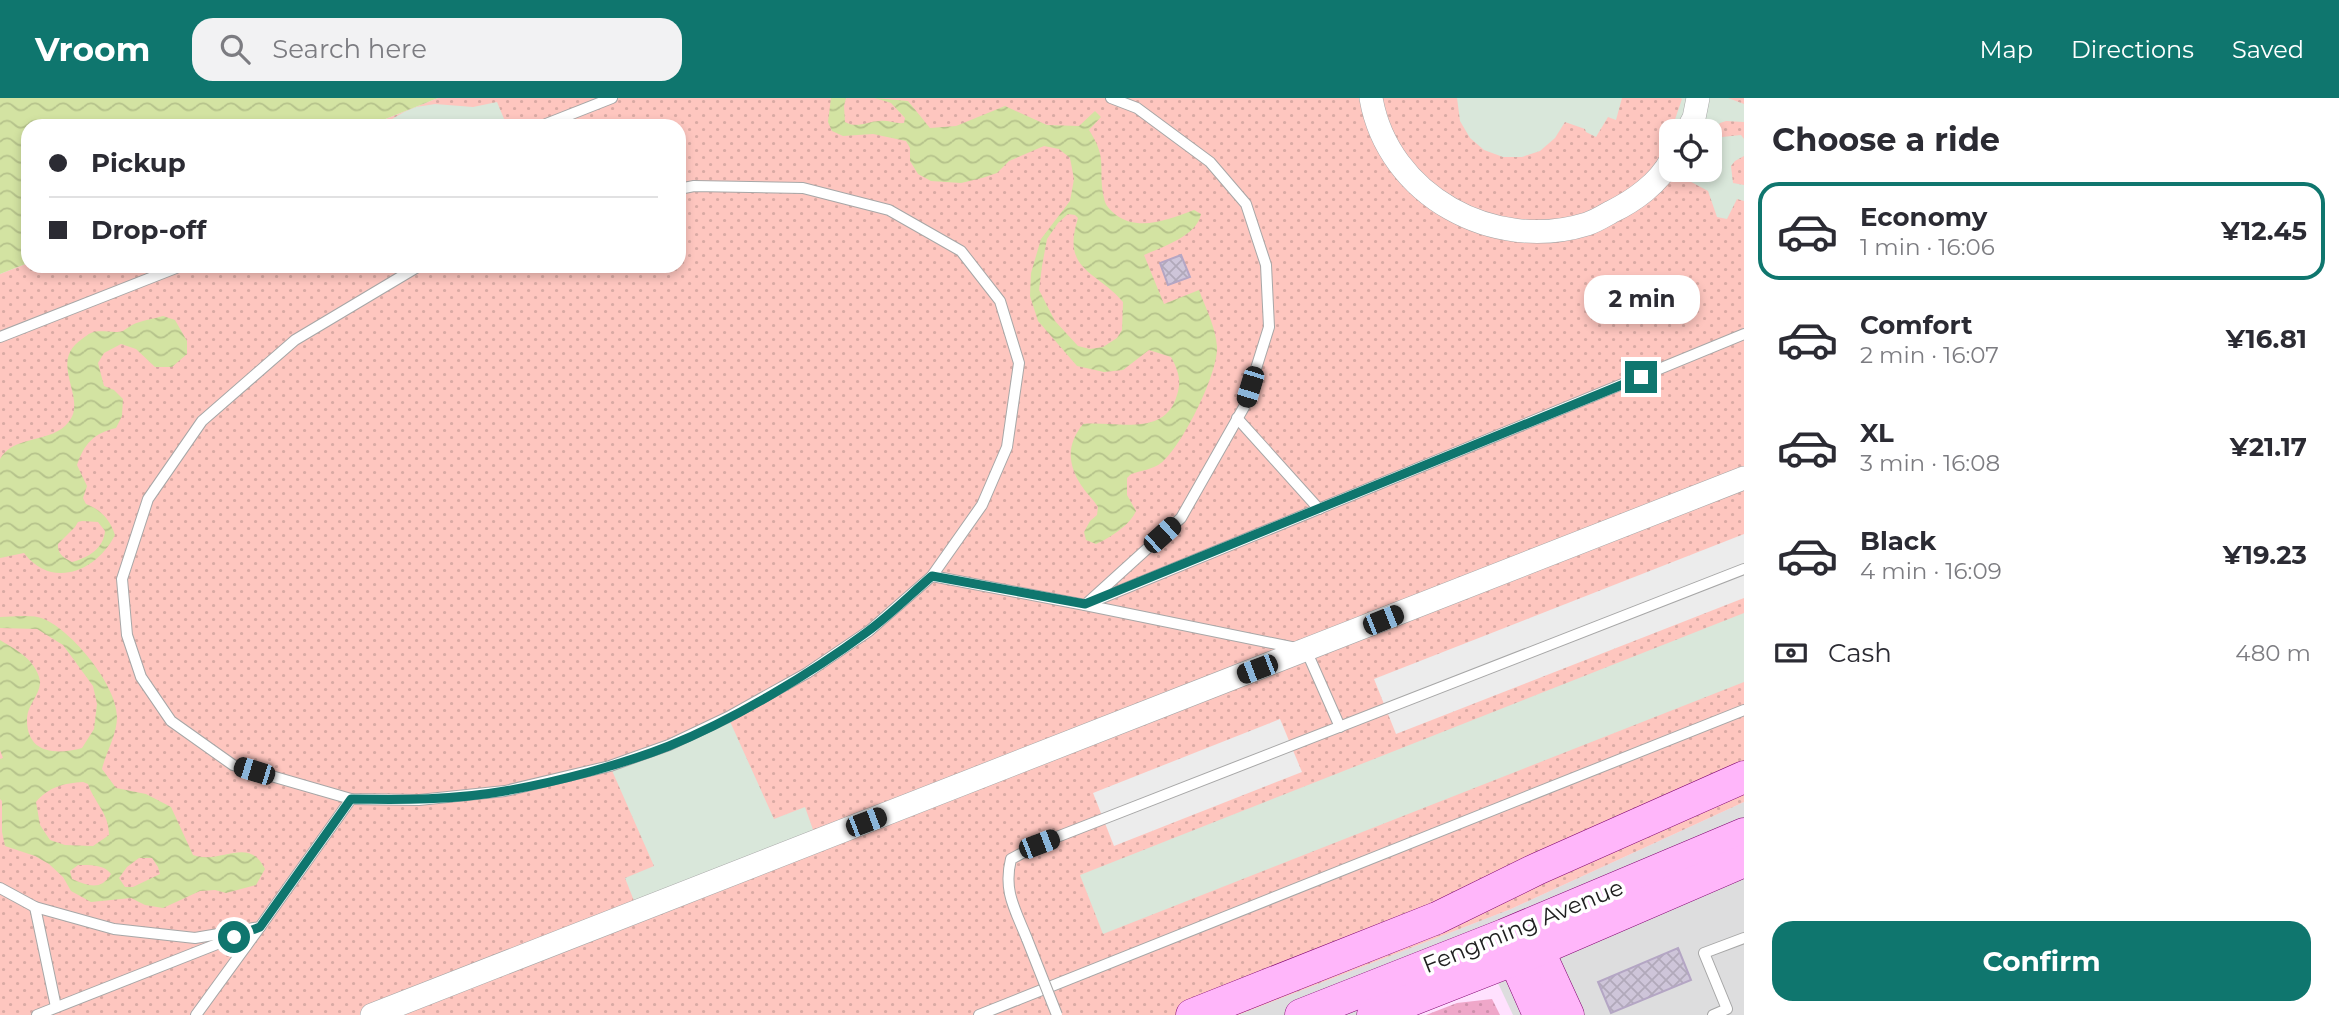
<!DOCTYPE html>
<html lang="en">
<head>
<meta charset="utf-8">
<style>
	:root { --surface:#fff; --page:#f2f2f3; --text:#2b2b33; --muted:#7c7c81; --line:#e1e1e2; --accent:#0f766e }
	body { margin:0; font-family:Montserrat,sans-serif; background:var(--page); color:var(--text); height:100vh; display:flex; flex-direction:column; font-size:26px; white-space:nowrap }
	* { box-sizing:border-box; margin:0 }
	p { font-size:23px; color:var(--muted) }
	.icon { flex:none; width:38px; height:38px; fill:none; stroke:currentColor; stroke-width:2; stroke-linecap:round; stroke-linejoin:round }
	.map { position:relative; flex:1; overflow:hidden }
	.sheet { display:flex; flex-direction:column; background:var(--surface); width:595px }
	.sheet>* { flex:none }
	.hud { position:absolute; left:21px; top:21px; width:665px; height:154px; border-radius:21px; box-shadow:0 4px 10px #0003; display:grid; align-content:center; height:154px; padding:0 28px; background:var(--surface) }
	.fabs { position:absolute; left:1659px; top:21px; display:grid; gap:14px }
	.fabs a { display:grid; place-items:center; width:63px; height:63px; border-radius:14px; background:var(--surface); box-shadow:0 4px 10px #0003; font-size:35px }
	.end { position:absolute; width:32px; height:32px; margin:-16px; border:9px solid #0f766e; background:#fff; box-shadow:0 0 0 4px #fff }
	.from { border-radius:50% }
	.bubble { position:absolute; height:49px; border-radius:21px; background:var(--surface); box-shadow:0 4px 10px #0003; font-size:23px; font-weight:700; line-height:49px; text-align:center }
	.car { position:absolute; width:21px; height:42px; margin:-21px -10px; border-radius:9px; box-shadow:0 0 5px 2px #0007; background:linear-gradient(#222 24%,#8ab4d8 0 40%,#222 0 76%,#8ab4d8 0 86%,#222 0) }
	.hud b { display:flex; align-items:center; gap:24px; height:66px; font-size:26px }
	.hud b+b { border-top:2px solid var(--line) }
	.hud i { width:18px; height:18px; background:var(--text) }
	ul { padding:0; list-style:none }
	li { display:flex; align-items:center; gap:21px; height:98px; margin:0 14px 10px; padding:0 14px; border:4px solid transparent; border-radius:21px }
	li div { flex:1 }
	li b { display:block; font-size:26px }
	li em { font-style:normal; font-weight:700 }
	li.selected { border-color:var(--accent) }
	li>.icon { width:63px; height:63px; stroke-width:1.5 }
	h2 { padding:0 28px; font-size:32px; line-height:84px }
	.pay { display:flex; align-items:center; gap:18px; height:77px; padding:0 28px; font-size:26px }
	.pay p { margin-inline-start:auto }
	.button { display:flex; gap:14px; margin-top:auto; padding:14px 28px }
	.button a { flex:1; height:80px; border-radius:21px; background:var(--accent); color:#fff; font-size:28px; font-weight:700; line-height:80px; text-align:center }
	header { display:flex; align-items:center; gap:42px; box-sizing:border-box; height:98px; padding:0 35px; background:var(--accent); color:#fff }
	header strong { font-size:33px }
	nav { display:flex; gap:38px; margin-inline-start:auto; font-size:24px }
	.search { width:490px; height:63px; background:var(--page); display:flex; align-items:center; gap:18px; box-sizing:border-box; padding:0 24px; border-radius:21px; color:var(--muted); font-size:26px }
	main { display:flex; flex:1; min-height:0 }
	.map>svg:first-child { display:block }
	.residential { fill:#ddddde }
	.education { fill:#ffe1fe }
	.grass { fill:url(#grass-dots) }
	.park { fill:url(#park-dots); fill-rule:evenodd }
	.parking { fill:#ececec }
	.plaza { fill:#d9e7da }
	.water { fill:url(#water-waves); fill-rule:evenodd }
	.building { fill:url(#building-cross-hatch); stroke:#b4a6c4; stroke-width:2 }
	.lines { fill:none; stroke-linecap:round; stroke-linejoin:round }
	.lane-casing { stroke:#a7a7a7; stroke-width:12 }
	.street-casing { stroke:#a7a7a7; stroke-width:24 }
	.secondary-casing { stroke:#7e006d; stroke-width:33 }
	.lane { stroke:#fff; stroke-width:10 }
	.street { stroke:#fff; stroke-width:23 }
	.secondary { stroke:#ffb6fa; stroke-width:32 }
	.lane-bridge-casing { stroke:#a7a7a7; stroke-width:12; stroke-linecap:butt }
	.lane-bridge { stroke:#fff; stroke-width:10 }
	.route { stroke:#0f766e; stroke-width:9 }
	.labels { text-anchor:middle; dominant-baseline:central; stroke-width:7; stroke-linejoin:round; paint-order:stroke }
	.street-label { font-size:23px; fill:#202020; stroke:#fff }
</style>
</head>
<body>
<header>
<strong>Vroom</strong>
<div class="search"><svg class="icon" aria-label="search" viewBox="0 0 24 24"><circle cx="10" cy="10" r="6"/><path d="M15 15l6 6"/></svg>Search here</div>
<nav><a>Map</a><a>Directions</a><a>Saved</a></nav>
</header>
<main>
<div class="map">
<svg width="1744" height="917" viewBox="0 0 1744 917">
	<defs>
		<pattern id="grass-dots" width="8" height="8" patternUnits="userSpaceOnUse" patternTransform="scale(1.75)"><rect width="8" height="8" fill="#efa7c9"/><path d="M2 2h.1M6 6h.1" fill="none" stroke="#cd8fac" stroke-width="1.8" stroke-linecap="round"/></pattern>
		<pattern id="park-dots" width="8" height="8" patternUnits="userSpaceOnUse" patternTransform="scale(1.75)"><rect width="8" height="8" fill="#fec6bf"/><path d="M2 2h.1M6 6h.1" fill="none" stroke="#d9aaa4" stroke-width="1.8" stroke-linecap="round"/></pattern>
		<pattern id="water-waves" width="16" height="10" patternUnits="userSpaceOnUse" patternTransform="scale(1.75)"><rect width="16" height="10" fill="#d3e3a2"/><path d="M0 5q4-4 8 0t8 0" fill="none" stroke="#b5c28b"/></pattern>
		<pattern id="building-cross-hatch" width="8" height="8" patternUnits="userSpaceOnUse" patternTransform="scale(1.75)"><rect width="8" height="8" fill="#cec5d9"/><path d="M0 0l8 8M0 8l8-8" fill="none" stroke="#b1a9ba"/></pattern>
	</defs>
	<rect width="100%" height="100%" fill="#eee5f1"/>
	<polygon class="residential" points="1744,704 1744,917 1238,917 1511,811"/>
	<polygon class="education" points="1497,883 1513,917 1412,917"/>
	<polygon class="grass" points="1492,901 1500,917 1426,917 1457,905"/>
	<path class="park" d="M438,0h1306v704l-233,107 -273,106h-1238v-741l28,-11v3h651v-140h-311zM1671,33h39v39h-39z"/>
	<g class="parking">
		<polygon points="1744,436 1744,500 1396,636 1374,581"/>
		<polygon points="1280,621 1302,674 1114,748 1093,695"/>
	</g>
	<g class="plaza">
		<polygon points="1457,0 1622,0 1616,22 1608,19 1596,39 1586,34 1585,31 1565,24 1555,40 1540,53 1522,59 1503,59 1484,52 1470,40 1460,23"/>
		<polygon points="1680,0 1728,0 1744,6 1744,24 1726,23 1720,25 1718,29 1718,36 1722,39 1741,37 1744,41 1744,58 1735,63 1731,68 1733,85 1744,87 1744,103 1737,101 1727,121 1717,119 1708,93 1667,71 1710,72 1710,33 1678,33 1672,30 1682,1"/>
		<polygon points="497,4 507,28 385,28 387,24 404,14 416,9 435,6 473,9"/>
		<polygon points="1744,515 1744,584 1103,836 1080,777"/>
		<polygon points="728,619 774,721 805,709 817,743 638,813 625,780 654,768 610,668"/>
	</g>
	<g class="water">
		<polygon points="0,0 438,0 368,28 28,28 28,165 0,176"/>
		<path d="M831,0h15l-2,8 1,16c12,7 23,-1 35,-1 8,-1 16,3 24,2l1,-5 -14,-15 -16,-5 33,3 22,27 26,-2 49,-20 42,19 32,1 16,-15 6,6 -12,13c20,31 8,37 15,68 1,7 6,12 12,17 23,17 54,4 78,-5l7,4c-4,22 -39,33 -57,41l20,49 35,-14c7,19 17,38 18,57 1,27 -35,99 -56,116 -7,6 -21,8 -30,11l-4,4v17l9,16c-6,14 -26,27 -40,33l-10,-4 -2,-8 6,-11 7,-6 1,-8c-5,-8 -12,-14 -17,-22 -14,-22 -14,-41 2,-61 32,-3 80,13 93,-26 6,-16 3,-26 -5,-41l-22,-7 -26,20 -19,2 -27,-6 -39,-45 -8,-25 1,-23 10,-34 29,-38 4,-22 -4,-21 -11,-9 -15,-3 -35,15 -12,12 -15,5 -21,5 -30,-2 -13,-7 -8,-13v-13l-4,-7 -33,-7 -30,2 -11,-5 -4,-9zM1068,116l7,1 3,3c-17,53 18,52 45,84l-1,28 -5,8 -14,9 -13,2 -12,-3 -23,-25 -16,-31 3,-24 5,-27 11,-16z"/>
		<path d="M163,218l12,4 12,21v13l-15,13h-17l-19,-18 -15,-5 -17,9 -6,10 6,23 10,4 9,9 -1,17 -6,12c-22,5 -32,16 -39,37l10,21 -4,12 3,6c15,6 24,15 29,31 -18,36 -63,55 -91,18l-24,5v-99c13,-23 46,-16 65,-33 28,-25 -20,-62 17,-87 3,-2 6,-5 9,-6 10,-4 23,1 32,-2 1,-1 9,-6 9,-6 10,-5 22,-6 31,-9zM82,423l16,1 7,9c-1,17 -17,27 -33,31 -8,-4 -15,-8 -14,-18l17,-17 3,-5z"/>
		<path d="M0,519c12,0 32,-3 44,2 28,12 73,66 73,98 0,18 -11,35 -15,52l14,19 30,6 25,13 22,48c28,10 56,-20 72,14l-9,16 -30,8 -11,-3 -15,1 -37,17 -18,-3 -14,-7 -40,4 -20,-11 -8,-14 -14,-13 -14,-8 -30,-10 -3,-14v-31l-2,-2v-40l3,-1 -3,-8v-110c15,9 33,18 39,37 5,15 -11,25 -12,41 -1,36 29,37 55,30l12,-19 3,-25 -4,-18 -30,-41 -26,-16 -37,-1zM83,684l5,2c7,20 21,29 21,51l-16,11 -28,-1 -15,-5 -10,-15 -4,-23c12,-15 29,-19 47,-20zM139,760h13l6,9 2,7 -27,13h-8l-6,-9 8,-11zM78,767c11,0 26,-1 33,9 -10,17 -23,12 -39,5l-2,-8z"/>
	</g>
	<g class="building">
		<polygon points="1181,157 1190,179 1168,187 1160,165"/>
		<polygon points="1678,850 1691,882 1611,915 1598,884"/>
	</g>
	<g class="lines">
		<defs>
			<g id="lane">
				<polyline points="541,28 612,0"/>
				<polyline points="419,168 295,242 202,323 148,401 122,481 127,537 141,579 171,623 233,667 351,701 419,702 505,693 610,668 669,647 728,619 807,575 869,533 932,478 982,407 1007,349 1019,265 1000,203 961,153 889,112 803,90 694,88 679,91"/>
				<polyline points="0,239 181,168"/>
				<polyline points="1237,320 1319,411"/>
				<polyline points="932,478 1085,507 1181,420 1244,309 1269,229 1266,167 1246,106 1210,64 1137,10 1111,0"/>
				<polyline points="1340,629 1306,552 1085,507 1744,236"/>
				<polyline points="0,790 35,809 114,831 195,840 260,829 351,701"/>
				<polyline points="35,809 56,909"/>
				<path d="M1027,841c-12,-30 -24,-48 -16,-80l28,-15 705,-275"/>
				<polyline points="37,917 240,837"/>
				<polyline points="196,917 260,829 258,830"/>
				<polyline points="979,917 1744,612"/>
				<polyline points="1713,917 1727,911 1704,855 1744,840"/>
			</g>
			<g id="street">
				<path d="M1371,0c17,98 123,155 216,126 9,-3 17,-8 24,-12 23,-11 48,-29 60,-52"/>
				<polyline points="1687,33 1694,20 1698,0"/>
				<polyline points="372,917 1744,380"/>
			</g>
			<g id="secondary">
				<polyline points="1529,832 1568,917"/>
				<polyline points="1506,842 1539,917"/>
				<polyline points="1192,917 1437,820 1537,771 1744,679"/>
				<polyline points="1301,917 1504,837 1744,736"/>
				<polyline points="1373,917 1538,852 1744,763"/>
			</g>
		</defs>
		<use href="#lane" class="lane-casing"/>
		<use href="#street" class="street-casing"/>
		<use href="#secondary" class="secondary-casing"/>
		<use href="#lane" class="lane"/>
		<use href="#street" class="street"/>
		<use href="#secondary" class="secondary"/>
		<defs>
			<polyline id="lane-bridge" points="1027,841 1057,917"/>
		</defs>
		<use href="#lane-bridge" class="lane-bridge-casing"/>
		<use href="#lane-bridge" class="lane-bridge"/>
	</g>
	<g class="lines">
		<path class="route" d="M234,839l26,-10 91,-128c52,1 103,1 154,-8 52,-9 116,-26 164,-45 66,-27 141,-72 198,-114 23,-17 43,-37 65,-56l153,28 556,-227"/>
	</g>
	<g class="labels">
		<g class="street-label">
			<text transform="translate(1523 828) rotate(-22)">Fengming Avenue</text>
		</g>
	</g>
</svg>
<div class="fabs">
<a><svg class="icon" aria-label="locate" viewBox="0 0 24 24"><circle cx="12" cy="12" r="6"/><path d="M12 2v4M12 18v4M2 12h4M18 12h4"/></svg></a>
</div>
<i class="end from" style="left:234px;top:839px"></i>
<i class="end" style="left:1641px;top:279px"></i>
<div class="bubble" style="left:1584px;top:177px;width:116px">2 min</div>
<i class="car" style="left:1250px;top:289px;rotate:197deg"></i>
<i class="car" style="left:1162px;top:437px;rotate:48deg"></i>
<i class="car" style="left:1383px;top:522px;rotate:68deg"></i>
<i class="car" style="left:1257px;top:571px;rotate:249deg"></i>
<i class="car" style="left:254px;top:673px;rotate:287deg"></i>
<i class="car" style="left:866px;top:724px;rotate:69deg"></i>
<i class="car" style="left:1039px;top:746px;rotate:69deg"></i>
<div class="hud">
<b><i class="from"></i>Pickup</b>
<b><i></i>Drop-off</b>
</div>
</div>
<section class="sheet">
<h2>Choose a ride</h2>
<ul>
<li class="selected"><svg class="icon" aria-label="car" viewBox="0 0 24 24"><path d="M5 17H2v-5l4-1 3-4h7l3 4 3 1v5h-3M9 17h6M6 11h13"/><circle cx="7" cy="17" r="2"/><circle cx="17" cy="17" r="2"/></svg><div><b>Economy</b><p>1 min · 16:06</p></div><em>¥12.45</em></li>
<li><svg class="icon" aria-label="car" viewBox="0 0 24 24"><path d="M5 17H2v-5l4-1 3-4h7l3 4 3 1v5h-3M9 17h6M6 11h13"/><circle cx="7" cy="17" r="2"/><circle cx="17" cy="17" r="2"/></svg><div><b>Comfort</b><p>2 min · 16:07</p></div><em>¥16.81</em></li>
<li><svg class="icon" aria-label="car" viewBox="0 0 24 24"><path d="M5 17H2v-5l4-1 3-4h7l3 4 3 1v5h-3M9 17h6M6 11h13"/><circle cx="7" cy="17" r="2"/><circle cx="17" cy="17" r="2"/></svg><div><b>XL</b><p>3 min · 16:08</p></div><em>¥21.17</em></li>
<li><svg class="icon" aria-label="car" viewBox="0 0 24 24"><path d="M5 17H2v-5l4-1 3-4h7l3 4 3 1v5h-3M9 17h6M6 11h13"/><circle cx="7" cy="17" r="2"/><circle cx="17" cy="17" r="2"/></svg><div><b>Black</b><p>4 min · 16:09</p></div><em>¥19.23</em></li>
</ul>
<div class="pay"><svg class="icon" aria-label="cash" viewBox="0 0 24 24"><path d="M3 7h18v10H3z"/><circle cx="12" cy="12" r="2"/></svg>Cash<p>480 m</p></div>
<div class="button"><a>Confirm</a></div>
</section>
</main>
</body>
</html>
